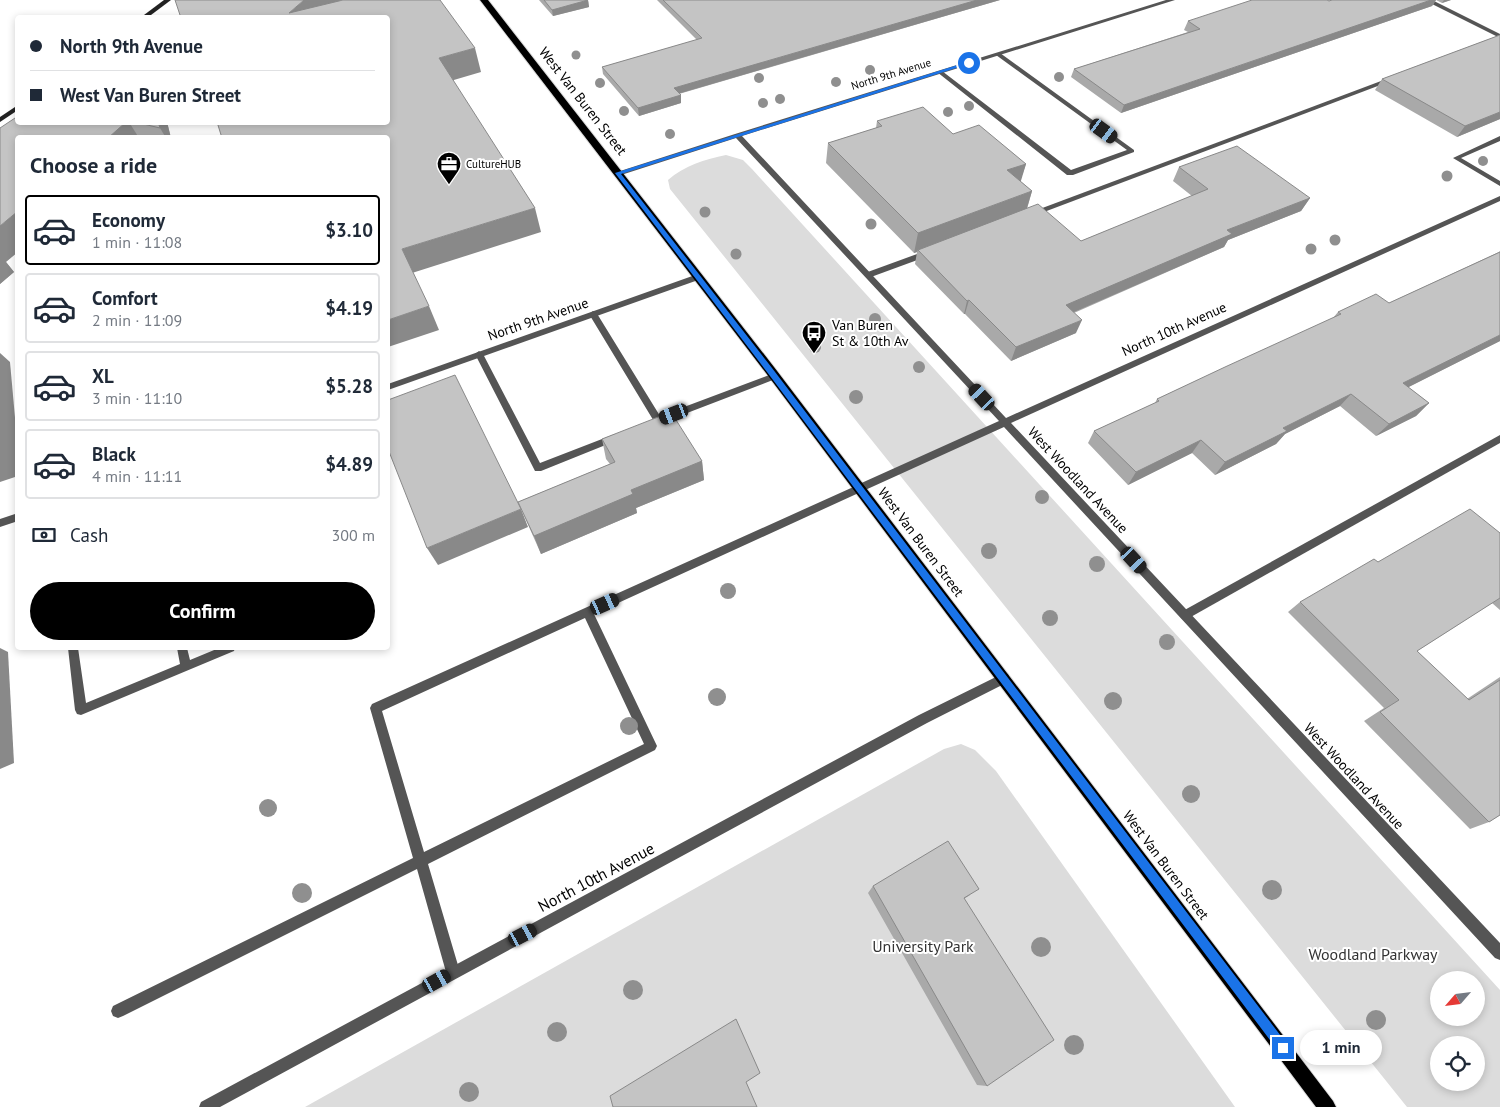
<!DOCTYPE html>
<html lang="en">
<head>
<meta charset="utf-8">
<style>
	:root { --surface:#fff; --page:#f6f6f7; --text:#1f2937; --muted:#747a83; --line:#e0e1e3; --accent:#000 }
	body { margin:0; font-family:"PT Sans",sans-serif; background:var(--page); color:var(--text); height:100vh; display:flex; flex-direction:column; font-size:19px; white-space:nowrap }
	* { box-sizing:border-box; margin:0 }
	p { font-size:16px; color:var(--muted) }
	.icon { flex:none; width:28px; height:28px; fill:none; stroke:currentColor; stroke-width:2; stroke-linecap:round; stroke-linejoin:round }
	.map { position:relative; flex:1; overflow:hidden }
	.side { position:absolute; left:15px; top:135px; width:375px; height:515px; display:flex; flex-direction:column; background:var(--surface); border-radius:5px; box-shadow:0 2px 8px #0003 }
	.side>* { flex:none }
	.top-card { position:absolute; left:15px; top:15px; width:375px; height:110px; border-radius:5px; box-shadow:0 2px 8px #0003; display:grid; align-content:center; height:110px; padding:0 15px; background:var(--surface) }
	.needle { width:32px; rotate:242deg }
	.tools { position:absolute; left:1430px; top:971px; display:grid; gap:10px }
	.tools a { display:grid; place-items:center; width:55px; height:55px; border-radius:50%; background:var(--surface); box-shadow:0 2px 8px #0003; font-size:25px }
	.end { position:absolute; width:22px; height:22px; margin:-11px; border:6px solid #1a73e8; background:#fff; box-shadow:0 0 0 2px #fff }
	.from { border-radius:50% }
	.bubble { position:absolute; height:35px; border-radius:18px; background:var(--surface); box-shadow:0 2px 8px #0003; font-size:16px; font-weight:700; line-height:35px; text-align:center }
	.car { position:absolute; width:15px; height:30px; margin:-15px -8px; border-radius:6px; box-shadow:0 0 4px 1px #0007; background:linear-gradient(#222 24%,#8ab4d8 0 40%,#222 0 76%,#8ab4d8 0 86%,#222 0) }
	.top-card b { display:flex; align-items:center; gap:18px; height:48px; font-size:19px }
	.top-card b+b { border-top:1px solid var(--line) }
	.top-card i { width:12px; height:12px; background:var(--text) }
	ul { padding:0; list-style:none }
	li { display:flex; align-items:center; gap:15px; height:70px; margin:0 10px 8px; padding:0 5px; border:2px solid var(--line); border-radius:5px }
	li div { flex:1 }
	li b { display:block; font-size:19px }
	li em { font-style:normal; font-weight:700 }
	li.on { border-color:var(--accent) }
	li>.icon { width:45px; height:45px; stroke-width:1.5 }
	h2 { padding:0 15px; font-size:22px; line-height:60px }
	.pay { display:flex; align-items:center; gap:12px; height:55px; padding:0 15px; font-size:19px }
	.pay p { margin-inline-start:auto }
	.primary-button { display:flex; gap:10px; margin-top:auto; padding:10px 15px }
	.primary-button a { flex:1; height:58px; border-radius:30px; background:var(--accent); color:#fff; font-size:20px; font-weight:700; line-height:58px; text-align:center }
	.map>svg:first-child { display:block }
	.green { fill:#dcdcdc; fill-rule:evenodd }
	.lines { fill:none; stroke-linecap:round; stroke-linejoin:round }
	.primary-casing { stroke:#dbdbdb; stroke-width:2 }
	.service { fill:#555; fill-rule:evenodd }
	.minor { fill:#555; fill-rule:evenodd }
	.secondary { fill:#222; fill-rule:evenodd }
	.primary { fill:#000; fill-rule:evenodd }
	.tree { fill:#8f8f8f }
	.wall { fill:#a9a9a9 }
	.shaded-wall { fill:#898989 }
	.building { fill:#c4c4c4; stroke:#898989 }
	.route { fill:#1a73e8 }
	.labels { text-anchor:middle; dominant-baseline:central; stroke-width:4; stroke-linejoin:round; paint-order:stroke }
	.far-street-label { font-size:11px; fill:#000; stroke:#fff }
	.far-poi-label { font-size:11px; fill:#000; stroke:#fff; text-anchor:start }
	.street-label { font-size:14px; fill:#000; stroke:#fff }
	.poi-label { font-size:14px; fill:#000; stroke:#fff; text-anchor:start }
	.near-street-label { font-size:16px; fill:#000; stroke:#fff }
	.near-park-label { font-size:16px; fill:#333; stroke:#fff }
</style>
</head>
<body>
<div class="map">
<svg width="1500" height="1107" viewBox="0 0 1500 1107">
	<rect width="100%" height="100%" fill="#fff"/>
	<g class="green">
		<path d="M726,155l17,5 9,9 748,821v117h-93l-737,-918 -2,-9c16,-14 37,-21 58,-25zM1439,980h37v38h-37zM1439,1045h37v37h-37z"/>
		<polygon points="961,744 975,750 996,771 1235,1107 305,1107 944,749"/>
	</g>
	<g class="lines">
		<defs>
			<polygon id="primary" points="480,0 488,0 774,367 1333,1101 1336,1107 1316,1107 766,373"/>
		</defs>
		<use href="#primary" class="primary-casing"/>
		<g class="service">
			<polygon points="996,53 1000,53 1134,150 1134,152 1073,175 1067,175 937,72 942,71 1071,170 1127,150 996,55"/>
			<polygon points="1389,78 1392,80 1391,81 1036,215 1033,215 1029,213"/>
			<polygon points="1500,136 1500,141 1461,158 1500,181 1500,186 1453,158"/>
			<polygon points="928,250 932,253 931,255 871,277 868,278 864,275 865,273"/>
			<polygon points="593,311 596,312 660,416 772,374 778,374 779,376 778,378 661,423 655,423 589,314"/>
			<polygon points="479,351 483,354 540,463 615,434 618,436 620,438 618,440 541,471 535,471 475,354"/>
			<polygon points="1500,435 1500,443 1189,618 1185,620 1181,618 1180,615 1181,612"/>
			<path d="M860,484l5,4 -2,3 -269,123 63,132 -2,4 -227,114 32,108 -2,5 -5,2 -5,-2 -2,-5 -29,-103 -294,147 -5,2 -5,-2 -2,-5 2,-5 300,-148 -43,-150 2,-4zM585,618l59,126 -220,108 -42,-141z"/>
			<polygon points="68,648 78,648 86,703 180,664 177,648 187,648 190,660 219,648 235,648 234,651 81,715 77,714 75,710"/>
		</g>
		<g class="minor">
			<polygon points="1166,0 1175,0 742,136 1006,418 1500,196 1500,201 1011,423 1500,943 1500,960 1495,958 1004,427 863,491 857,491 855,488 857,485 999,421 736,138 621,175 614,173 735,134"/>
			<polygon points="1424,0 1432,0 1500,34 1500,38"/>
			<polygon points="698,274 701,275 701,279 388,390 388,384"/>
			<polygon points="18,513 18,521 0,527 0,519"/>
			<polygon points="1004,673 1008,674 1009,678 1008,682 927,723 220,1107 199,1107 201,1102 919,715"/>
		</g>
		<g class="secondary">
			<polygon points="164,0 171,0 147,18 140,18"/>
			<polygon points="18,105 18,110 0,122 0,117"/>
		</g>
		<use href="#primary" class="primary"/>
	</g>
	<g class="tree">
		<circle cx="576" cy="55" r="4.5"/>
		<circle cx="870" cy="70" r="5"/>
		<circle cx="1059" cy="77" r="5"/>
		<circle cx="759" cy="78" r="5"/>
		<circle cx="836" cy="82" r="5"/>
		<circle cx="600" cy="83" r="5"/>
		<circle cx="780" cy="99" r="5"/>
		<circle cx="763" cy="103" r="5"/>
		<circle cx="969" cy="106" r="5"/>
		<circle cx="624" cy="111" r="5"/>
		<circle cx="948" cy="112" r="5"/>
		<circle cx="670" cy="134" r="5"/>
		<circle cx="1483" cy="161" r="5"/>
		<circle cx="1447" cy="176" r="5.5"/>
		<circle cx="705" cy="212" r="5.5"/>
		<circle cx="871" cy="224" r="5.5"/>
		<circle cx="1335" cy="240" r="5.5"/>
		<circle cx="1311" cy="249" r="5.5"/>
		<circle cx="736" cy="254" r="5.5"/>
		<circle cx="875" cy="319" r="6"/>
		<circle cx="815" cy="347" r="6"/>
		<circle cx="919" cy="367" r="6"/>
		<circle cx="856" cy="397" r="7"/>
		<circle cx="1042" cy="497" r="7"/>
		<circle cx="989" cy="551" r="8"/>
		<circle cx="1097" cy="564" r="8"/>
		<circle cx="728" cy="591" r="8"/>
		<circle cx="1050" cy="618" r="8"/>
		<circle cx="1167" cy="642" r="8"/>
		<circle cx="717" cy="697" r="9"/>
		<circle cx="1113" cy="701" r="9"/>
		<circle cx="629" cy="726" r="9"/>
		<circle cx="1191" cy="794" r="9"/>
		<circle cx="268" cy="808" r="9"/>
		<circle cx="1272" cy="890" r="10"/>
		<circle cx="302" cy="893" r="10"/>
		<circle cx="1041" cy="947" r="10"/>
		<circle cx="633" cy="990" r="10"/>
		<circle cx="1376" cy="1020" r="10"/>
		<circle cx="557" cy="1032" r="10"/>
		<circle cx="1074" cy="1045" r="10"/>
		<circle cx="469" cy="1092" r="10"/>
	</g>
	<g class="wall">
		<polygon points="539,0 588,0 589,7 553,16"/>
		<polygon points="657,0 1000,0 679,94 681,95 681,103 639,116 603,74 602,67 697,40"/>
		<polygon points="1332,0 1451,0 1442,3 1436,0 1432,6 1121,113 1071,77 1074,69 1188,32 1184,30 1188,21"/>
		<polygon points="1500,35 1500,119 1457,137 1375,90 1382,79"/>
		<polygon points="877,121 953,134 1026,164 1020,181 1032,191 1027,209 1081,241 1192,196 1173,181 1179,167 1310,198 1301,211 1228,240 1224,247 1074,313 1076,333 1011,361 965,314 964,314 915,264 917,252 914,253 826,163 828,143 876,128"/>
		<polygon points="18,122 167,122 171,138 18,138 6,262 14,272 0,284"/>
		<polygon points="1500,251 1500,341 1408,387 1429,403 1416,416 1376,436 1340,406 1285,434 1276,444 1215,475 1192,453 1128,485 1088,443 1094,431 1155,403 1157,399 1333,318 1338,312 1389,303 1499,252"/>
		<polygon points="602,439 702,461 704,480 636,508 637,513 541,554 518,502 610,464 606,459"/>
		<polygon points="1500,533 1500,610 1492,603 1417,651 1467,699 1500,677 1500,815 1489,822 1470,829 1364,721 1384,708 1288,612 1300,602 1378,562"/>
		<polygon points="873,886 970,895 964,899 987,1086 977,1085 868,893"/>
	</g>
	<g class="shaded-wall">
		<polygon points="304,0 341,0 321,18 289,13"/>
		<polygon points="588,0 589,7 553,16 552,10"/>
		<polygon points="977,0 1000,0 674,95 674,88"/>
		<polygon points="1431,0 1436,0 1432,6 1121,113 1124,105"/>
		<polygon points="1444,0 1451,0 1442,3"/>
		<polygon points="475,48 481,72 447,82 439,58"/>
		<polygon points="681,95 681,103 639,116 638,108"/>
		<polygon points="1500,112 1500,119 1457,137 1465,126"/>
		<polygon points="126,122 129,122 139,138 108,138"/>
		<polygon points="158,122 167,122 171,138 166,138 160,128"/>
		<polygon points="1026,164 1020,184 1007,170"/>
		<polygon points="1032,191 1026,211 918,250 917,252 914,253 918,233"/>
		<polygon points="1310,198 1301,211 1228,240 1224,247 1060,318 1066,305 1227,230"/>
		<polygon points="535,208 541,232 412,273 402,249"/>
		<polygon points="18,211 18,252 6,262 14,272 0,284 0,226"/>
		<polygon points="969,300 965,314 964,314 967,301"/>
		<polygon points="429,306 439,330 388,347 388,320"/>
		<polygon points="1082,320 1076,333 1011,361 1016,347"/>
		<polygon points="1500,335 1500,341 1391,396 1403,383"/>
		<polygon points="0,353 10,362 18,451 18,476 0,482"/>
		<polygon points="1351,394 1340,406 1285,434 1276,444 1215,475 1225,462 1283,428"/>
		<polygon points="1429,403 1416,416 1376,436 1389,424"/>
		<polygon points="1201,440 1192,453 1128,485 1136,472"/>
		<polygon points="702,461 704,480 636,508 637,513 541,554 534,536 631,490"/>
		<polygon points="521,509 528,527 438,565 427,548"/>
		<polygon points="0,648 8,652 14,763 0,769"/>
	</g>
	<g class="building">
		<polygon points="175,0 304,0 289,13 343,0 440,0 475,48 439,58 535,208 402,249 429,306 388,320 388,138 222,138 217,122 388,122 388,18 181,18"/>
		<polygon points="544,0 588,0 552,10"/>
		<polygon points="663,0 977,0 674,88 681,95 638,108 602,67 702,38"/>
		<polygon points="1252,0 1327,0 1329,1 1332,0 1431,0 1124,105 1074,69 1200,29 1188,21"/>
		<polygon points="1500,35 1500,112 1465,126 1382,79"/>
		<polygon points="923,107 953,134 979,125 1026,164 1007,170 1032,191 918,233 828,143 882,126 877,121"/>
		<polygon points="18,116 18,122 126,122 108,138 18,138 18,211 0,226 0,128"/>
		<polygon points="135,122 158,122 160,128"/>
		<polygon points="1237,146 1310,198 1227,230 1232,234 1066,305 1082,320 1016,347 969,300 967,301 918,250 1038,204 1081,241 1208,189 1179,167"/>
		<polygon points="1500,252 1500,335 1403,383 1429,403 1389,424 1351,394 1283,428 1287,431 1225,462 1201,440 1136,472 1094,431 1159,401 1157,399 1225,367 1341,314 1338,312 1376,294 1389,303"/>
		<polygon points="455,375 521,509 427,548 388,449 388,400"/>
		<polygon points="671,412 702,461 631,490 633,494 534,536 518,502 615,462 602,439"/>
		<polygon points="1470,509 1500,533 1500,598 1417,651 1469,700 1500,680 1500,815 1489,822 1380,712 1399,700 1300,602 1374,559 1378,562"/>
		<polygon points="948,841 979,889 964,898 1054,1040 987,1086 873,886"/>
		<polygon points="736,1019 760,1073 746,1082 757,1107 613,1107 610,1096"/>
	</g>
	<polygon class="route" points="967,62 972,63 621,174 772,368 1287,1044 1289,1048 1287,1052 1283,1054 1279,1052 767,372 615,173"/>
	<defs>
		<symbol id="office-pin" viewBox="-11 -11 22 30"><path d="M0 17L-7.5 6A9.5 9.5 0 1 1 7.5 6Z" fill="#000" stroke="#fff"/><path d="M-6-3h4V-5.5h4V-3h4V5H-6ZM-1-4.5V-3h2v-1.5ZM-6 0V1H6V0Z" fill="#fff"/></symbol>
		<symbol id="bus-pin" viewBox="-11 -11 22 30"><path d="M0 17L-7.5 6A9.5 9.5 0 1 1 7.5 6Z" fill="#000" stroke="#fff"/><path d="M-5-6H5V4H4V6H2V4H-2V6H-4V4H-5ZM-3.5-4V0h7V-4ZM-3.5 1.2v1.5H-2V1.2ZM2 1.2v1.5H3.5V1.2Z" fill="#fff"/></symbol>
	</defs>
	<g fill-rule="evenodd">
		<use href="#office-pin" x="435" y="150" width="28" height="38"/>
		<use href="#bus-pin" x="800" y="319" width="28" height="38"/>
	</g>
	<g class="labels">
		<g class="far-street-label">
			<text transform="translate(891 74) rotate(-17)">North 9th Avenue</text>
		</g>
		<g class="far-poi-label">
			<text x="466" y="164">CultureHUB</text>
		</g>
		<g class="street-label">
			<text transform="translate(583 101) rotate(52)">West Van Buren Street</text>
			<text transform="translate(538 319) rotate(-19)">North 9th Avenue</text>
			<text transform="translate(1174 329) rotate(-24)">North 10th Avenue</text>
			<text transform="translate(1078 480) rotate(47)">West Woodland Avenue</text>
			<text transform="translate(921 542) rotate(53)">West Van Buren Street</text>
			<text transform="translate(1354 776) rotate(47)">West Woodland Avenue</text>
			<text transform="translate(1166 865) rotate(53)">West Van Buren Street</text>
		</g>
		<g class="poi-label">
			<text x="832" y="325">Van Buren<tspan x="832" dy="16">St &amp; 10th Av</tspan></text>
		</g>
		<g class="near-street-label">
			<text transform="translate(596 877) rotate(-28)">North 10th Avenue</text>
		</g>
		<g class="near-park-label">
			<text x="923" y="946">University Park</text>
			<text x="1373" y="954">Woodland Parkway</text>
		</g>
	</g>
</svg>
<div class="tools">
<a><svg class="needle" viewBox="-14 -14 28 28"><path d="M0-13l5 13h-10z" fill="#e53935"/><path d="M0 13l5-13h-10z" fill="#747a83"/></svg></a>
<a><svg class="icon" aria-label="locate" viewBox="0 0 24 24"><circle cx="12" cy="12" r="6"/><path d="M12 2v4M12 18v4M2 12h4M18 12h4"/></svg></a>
</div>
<i class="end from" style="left:969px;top:63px"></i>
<i class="end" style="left:1283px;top:1048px"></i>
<div class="bubble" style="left:1300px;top:1030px;width:82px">1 min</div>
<i class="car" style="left:1104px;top:131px;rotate:126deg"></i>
<i class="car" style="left:982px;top:397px;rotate:317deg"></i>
<i class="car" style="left:674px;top:414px;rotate:249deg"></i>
<i class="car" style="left:1134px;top:560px;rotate:137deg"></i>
<i class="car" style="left:605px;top:604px;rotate:66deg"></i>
<i class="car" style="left:523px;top:935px;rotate:62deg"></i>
<i class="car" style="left:437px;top:981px;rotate:61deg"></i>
<div class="top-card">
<b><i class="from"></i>North 9th Avenue</b>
<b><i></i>West Van Buren Street</b>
</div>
<section class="side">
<h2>Choose a ride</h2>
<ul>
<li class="on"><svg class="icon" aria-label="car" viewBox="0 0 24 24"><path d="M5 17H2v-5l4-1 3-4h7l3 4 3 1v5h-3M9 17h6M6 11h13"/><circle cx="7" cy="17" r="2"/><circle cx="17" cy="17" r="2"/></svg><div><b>Economy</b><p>1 min · 11:08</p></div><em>$3.10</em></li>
<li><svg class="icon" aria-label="car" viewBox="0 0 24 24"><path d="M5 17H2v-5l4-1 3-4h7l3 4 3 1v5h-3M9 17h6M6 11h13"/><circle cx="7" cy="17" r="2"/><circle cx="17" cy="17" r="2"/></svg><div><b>Comfort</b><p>2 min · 11:09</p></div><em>$4.19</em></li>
<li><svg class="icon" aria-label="car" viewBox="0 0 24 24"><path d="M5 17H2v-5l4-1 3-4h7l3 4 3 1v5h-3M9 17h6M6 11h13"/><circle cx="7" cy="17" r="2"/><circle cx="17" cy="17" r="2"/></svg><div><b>XL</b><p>3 min · 11:10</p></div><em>$5.28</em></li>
<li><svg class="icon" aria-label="car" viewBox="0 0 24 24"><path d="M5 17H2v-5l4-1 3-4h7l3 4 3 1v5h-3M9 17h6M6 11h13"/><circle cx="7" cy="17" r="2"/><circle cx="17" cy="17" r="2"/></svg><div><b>Black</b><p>4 min · 11:11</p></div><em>$4.89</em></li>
</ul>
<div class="pay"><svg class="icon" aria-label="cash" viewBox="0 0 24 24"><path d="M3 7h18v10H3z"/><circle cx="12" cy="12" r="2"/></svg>Cash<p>300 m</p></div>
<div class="primary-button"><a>Confirm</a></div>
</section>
</div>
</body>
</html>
